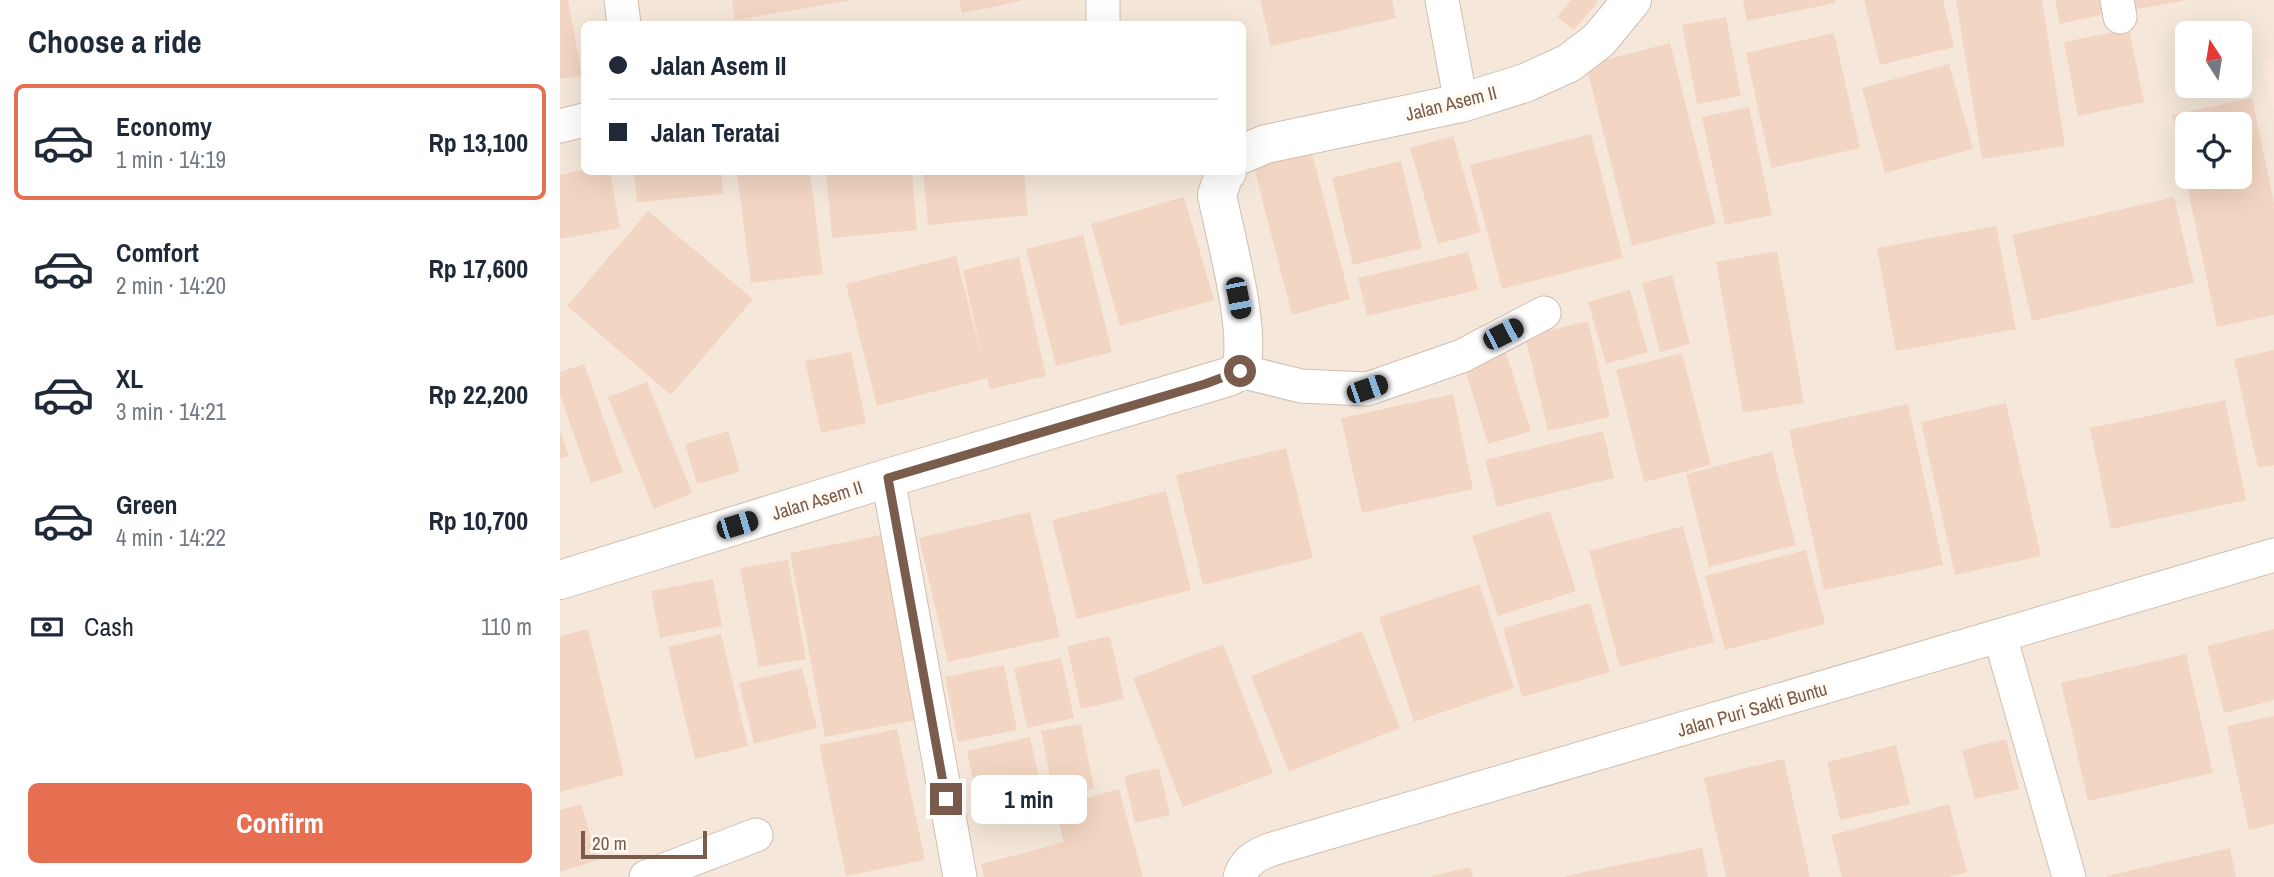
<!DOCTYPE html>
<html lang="en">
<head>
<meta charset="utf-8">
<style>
	:root { --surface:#fff; --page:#f6f6f7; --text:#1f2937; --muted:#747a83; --line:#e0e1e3; --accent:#e76f51 }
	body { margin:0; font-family:"Archivo Narrow",sans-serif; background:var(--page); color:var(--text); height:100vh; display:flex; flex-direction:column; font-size:26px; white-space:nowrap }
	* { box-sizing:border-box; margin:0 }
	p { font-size:23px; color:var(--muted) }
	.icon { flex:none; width:38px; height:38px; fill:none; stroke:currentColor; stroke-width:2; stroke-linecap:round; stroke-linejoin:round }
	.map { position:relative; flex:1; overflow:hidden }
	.panel { display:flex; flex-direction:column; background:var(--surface); width:560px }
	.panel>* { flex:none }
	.top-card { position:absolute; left:21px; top:21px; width:665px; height:154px; border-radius:10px; box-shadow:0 7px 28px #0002; display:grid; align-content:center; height:154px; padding:0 28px; background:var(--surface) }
	.needle { width:46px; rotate:348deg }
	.fabs { position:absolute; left:1615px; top:21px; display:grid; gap:14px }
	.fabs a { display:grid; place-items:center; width:77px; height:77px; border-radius:10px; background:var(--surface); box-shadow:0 7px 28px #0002; font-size:35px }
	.scale { position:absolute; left:21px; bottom:18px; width:126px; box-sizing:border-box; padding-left:7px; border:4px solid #7a5c4d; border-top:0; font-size:19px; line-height:24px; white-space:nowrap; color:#7a5c4d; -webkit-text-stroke:5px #fffaf3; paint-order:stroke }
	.end { position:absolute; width:32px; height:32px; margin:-16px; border:9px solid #7a5c4d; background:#fff; box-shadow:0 0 0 4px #fff }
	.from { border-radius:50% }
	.bubble { position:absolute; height:49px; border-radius:10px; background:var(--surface); box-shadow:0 7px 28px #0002; font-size:23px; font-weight:800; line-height:49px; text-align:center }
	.car { position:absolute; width:21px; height:42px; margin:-21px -10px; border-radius:9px; box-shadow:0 0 5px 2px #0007; background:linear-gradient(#222 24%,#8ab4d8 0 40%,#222 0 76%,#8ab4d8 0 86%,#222 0) }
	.top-card b { display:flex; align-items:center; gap:24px; height:66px; font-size:26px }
	.top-card b+b { border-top:2px solid var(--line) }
	.top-card i { width:18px; height:18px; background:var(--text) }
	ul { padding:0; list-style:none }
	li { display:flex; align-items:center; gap:21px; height:116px; margin:0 14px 10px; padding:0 14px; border:4px solid transparent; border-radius:10px }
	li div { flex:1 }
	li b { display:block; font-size:26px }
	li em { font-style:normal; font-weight:800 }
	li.selected { border-color:var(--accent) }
	li>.icon { width:63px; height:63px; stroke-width:1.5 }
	h2 { padding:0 28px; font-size:32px; line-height:84px }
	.pay { display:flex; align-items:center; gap:18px; height:77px; padding:0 28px; font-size:26px }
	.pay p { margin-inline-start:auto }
	.primary-button { display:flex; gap:14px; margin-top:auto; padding:14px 28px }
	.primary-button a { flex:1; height:80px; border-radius:10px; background:var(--accent); color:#fff; font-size:28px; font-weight:800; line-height:80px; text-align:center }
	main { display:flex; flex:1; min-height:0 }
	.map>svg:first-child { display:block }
	.residential { fill:#f5e8da; fill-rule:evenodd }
	.commercial { fill:#fde8e0 }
	.building { fill:#f3d5c3; fill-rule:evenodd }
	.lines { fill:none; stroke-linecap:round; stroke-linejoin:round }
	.minor-casing { stroke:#d1beb0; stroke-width:35 }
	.tertiary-casing { stroke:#d1beb0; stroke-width:40 }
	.minor { stroke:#fff; stroke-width:33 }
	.tertiary { stroke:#fff; stroke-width:38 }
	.route { stroke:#7a5c4d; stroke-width:9 }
	.labels { text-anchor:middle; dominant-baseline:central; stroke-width:7; stroke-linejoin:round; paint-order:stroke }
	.street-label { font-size:19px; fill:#7a5c4d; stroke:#fffaf3 }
</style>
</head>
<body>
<main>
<section class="panel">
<h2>Choose a ride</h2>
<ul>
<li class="selected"><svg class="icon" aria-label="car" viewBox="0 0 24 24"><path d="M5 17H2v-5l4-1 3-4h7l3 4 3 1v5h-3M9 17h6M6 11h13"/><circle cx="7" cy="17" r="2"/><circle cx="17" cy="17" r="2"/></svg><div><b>Economy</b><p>1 min · 14:19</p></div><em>Rp 13,100</em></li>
<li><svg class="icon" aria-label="car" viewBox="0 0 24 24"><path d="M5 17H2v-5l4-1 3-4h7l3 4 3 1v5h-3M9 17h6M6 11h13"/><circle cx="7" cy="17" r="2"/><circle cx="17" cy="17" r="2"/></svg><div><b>Comfort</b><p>2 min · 14:20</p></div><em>Rp 17,600</em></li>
<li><svg class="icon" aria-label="car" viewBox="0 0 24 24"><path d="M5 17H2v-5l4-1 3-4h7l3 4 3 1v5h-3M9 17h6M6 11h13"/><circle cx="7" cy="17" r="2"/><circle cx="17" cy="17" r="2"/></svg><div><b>XL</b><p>3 min · 14:21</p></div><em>Rp 22,200</em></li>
<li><svg class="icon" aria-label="car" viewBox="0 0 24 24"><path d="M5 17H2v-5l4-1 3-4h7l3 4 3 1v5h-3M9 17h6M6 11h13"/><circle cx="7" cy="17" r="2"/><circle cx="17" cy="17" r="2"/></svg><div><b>Green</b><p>4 min · 14:22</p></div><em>Rp 10,700</em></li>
</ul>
<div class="pay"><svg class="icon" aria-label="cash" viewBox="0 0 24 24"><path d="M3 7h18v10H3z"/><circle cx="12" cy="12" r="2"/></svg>Cash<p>110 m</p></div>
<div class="primary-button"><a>Confirm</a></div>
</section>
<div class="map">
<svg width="1714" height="877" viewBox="0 0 1714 877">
	<rect width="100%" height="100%" fill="#fdf6ec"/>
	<path class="residential" d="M0,0h1714v877h-1714zM24,24h658v148h-658zM1628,33h52v53h-52zM1628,124h52v53h-52z"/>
	<polygon class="commercial" points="1714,57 1714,111 1702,60"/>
	<g class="building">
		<polygon points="0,0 8,0 22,76 0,79"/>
		<polygon points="172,0 288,0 288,1 175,20"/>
		<polygon points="399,0 462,0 462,1 402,13"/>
		<polygon points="700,0 832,0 836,18 711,46"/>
		<polygon points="1011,0 1035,0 1038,2 1014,30 997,17"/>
		<polygon points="1183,0 1275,0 1275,3 1187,21"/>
		<polygon points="1304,0 1383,0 1394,47 1320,65"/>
		<polygon points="1396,0 1482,0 1505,146 1422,159"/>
		<polygon points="1495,0 1552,0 1554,12 1500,24"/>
		<polygon points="1564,0 1623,0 1623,1 1566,11"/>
		<polygon points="1166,17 1181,96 1137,104 1122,25"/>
		<polygon points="1569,29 1584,102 1518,116 1504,42"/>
		<polygon points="1274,33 1300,148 1211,168 1186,53"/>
		<polygon points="1110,43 1156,224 1072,246 1026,65"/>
		<polygon points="1389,64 1413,149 1325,173 1302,88"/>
		<path d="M1692,98l22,104v113l-57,12 -45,-212zM1628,124h52v53h-52z"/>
		<polygon points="1189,107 1212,215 1165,225 1142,117"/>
		<polygon points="1031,134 1063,258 942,289 910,165"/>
		<polygon points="893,136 921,232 878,244 850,148"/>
		<polygon points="751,149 790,299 732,315 693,164"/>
		<polygon points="841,161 862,248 793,265 772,178"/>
		<polygon points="24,170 50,172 60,228 0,239 0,175"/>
		<polygon points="74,172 161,172 163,194 77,202"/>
		<polygon points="177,172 250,172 263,274 191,283"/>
		<polygon points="266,172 352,172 357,230 272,238"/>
		<polygon points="363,172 464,172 468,215 368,225"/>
		<polygon points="624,197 654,300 560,326 531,224"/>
		<polygon points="1614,197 1634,283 1472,321 1452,235"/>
		<polygon points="88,211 193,299 111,395 7,306"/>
		<polygon points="1436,226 1456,329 1336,351 1317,248"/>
		<polygon points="523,235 552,352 496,366 466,249"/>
		<polygon points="1217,251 1244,403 1183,413 1156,262"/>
		<polygon points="908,252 918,290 807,316 798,278"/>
		<polygon points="396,256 423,361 403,270 459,257 486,376 430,389 427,378 317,406 286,284"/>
		<polygon points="1112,275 1130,344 1100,352 1082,283"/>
		<polygon points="1070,290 1088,352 1046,364 1028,302"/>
		<polygon points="1028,321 1050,417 988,431 965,336"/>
		<polygon points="945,350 971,431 928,444 903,363"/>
		<polygon points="1714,350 1714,465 1698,468 1674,359"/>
		<polygon points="291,352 306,423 261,433 245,361"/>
		<polygon points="1122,353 1151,465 1084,482 1056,370"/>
		<polygon points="24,364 63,472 31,483 0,395 0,372"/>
		<polygon points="87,382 132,493 94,509 48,397"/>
		<polygon points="893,394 913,489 802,513 781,418"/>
		<polygon points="1665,400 1686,500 1551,529 1530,428"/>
		<polygon points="1446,403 1481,556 1395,575 1361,422"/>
		<polygon points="1348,404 1383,565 1264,590 1229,430"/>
		<polygon points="0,431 9,456 0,458"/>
		<polygon points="168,431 180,472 137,484 125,444"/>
		<polygon points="1043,431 1054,478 937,507 925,460"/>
		<polygon points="726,448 753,558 643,585 616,475"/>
		<polygon points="1212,452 1236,545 1149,567 1126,474"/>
		<polygon points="606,491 631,590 517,619 492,520"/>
		<polygon points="990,511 1016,591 938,616 912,536"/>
		<polygon points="470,512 500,637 388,662 359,538"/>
		<polygon points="1123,526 1154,642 1060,667 1029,551"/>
		<polygon points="321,535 356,720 265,737 230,553"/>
		<polygon points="1246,550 1265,624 1165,650 1145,576"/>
		<polygon points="228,560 246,659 199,667 180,568"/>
		<polygon points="153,579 162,626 100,638 91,591"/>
		<polygon points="919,584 954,688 854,722 819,617"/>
		<polygon points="1030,603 1050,672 962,697 943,628"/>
		<polygon points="28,629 64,775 0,792 0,636"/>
		<polygon points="1714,629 1714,700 1664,713 1647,646"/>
		<polygon points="802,631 840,728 729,772 691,676"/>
		<polygon points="161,634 188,746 135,759 108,647"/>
		<polygon points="550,636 564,699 521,709 507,646"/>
		<polygon points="663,644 713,773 623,807 573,678"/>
		<polygon points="1626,654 1653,773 1528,801 1501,683"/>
		<polygon points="501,658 514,718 467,728 454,668"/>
		<polygon points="444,665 457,730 398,742 385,677"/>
		<polygon points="242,668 257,728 194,744 179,683"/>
		<polygon points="1714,716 1714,824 1689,830 1667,726"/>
		<polygon points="521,724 534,788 494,797 481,731"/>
		<polygon points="337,729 365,860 286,876 259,745"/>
		<polygon points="470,737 485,806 421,819 407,751"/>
		<polygon points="1446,739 1459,789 1415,799 1402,750"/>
		<polygon points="1336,745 1350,804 1280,820 1267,762"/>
		<polygon points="1224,759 1250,877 1166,877 1144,778"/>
		<polygon points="599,768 610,815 575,823 564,776"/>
		<polygon points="559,789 583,877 424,877 421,864 504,842 495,807"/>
		<polygon points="21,804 38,860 0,872 0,810"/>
		<polygon points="1389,804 1407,872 1389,877 1282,877 1271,835"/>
		<polygon points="1142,848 1148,877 1005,877 1005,876"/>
		<polygon points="1670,848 1676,877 1547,877 1547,876"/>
		<polygon points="910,867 913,877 872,877 872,876"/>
	</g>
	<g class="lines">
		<defs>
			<g id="minor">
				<polyline points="61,0 64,24"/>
				<polyline points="543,0 543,24"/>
				<polyline points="882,0 901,103"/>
				<polyline points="1557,0 1560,17"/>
				<polyline points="0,126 24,120"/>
				<polyline points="680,371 741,386 807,389 902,356 984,313"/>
				<polyline points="328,478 400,877"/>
				<polyline points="1440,636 1509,877"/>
				<polyline points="86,877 196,835"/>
				<path d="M680,877c5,-16 15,-21 29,-27l1005,-295"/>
			</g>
			<g id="tertiary">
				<polyline points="682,154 706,144 901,103 965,83 1009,63 1039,40 1072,0"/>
				<path d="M0,580l328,-102 340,-101 12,-6c13,-36 -15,-135 -23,-176l6,-18 4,-5"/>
			</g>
		</defs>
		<use href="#minor" class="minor-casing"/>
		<use href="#tertiary" class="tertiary-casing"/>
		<use href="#minor" class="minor"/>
		<use href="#tertiary" class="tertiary"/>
	</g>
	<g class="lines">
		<polyline class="route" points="386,799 328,478 645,384 680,371"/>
	</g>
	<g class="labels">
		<g class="street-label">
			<text transform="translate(891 103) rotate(-14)">Jalan Asem II</text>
			<text transform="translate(257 500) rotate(-17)">Jalan Asem II</text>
			<text transform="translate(1192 709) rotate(-16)">Jalan Puri Sakti Buntu</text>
		</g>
	</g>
</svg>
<div class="fabs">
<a><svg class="needle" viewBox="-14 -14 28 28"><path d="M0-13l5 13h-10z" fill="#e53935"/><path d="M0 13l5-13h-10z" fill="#747a83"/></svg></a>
<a><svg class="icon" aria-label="locate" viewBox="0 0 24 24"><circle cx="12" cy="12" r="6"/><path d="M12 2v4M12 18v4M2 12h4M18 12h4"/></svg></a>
</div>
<div class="scale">20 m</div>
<i class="end from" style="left:680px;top:371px"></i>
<i class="end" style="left:386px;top:799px"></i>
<div class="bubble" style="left:411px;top:775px;width:116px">1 min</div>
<i class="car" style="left:678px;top:298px;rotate:169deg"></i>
<i class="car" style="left:943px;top:334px;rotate:63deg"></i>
<i class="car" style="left:807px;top:389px;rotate:71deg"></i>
<i class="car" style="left:177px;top:525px;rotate:73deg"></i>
<div class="top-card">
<b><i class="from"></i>Jalan Asem II</b>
<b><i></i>Jalan Teratai</b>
</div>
</div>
</main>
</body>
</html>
